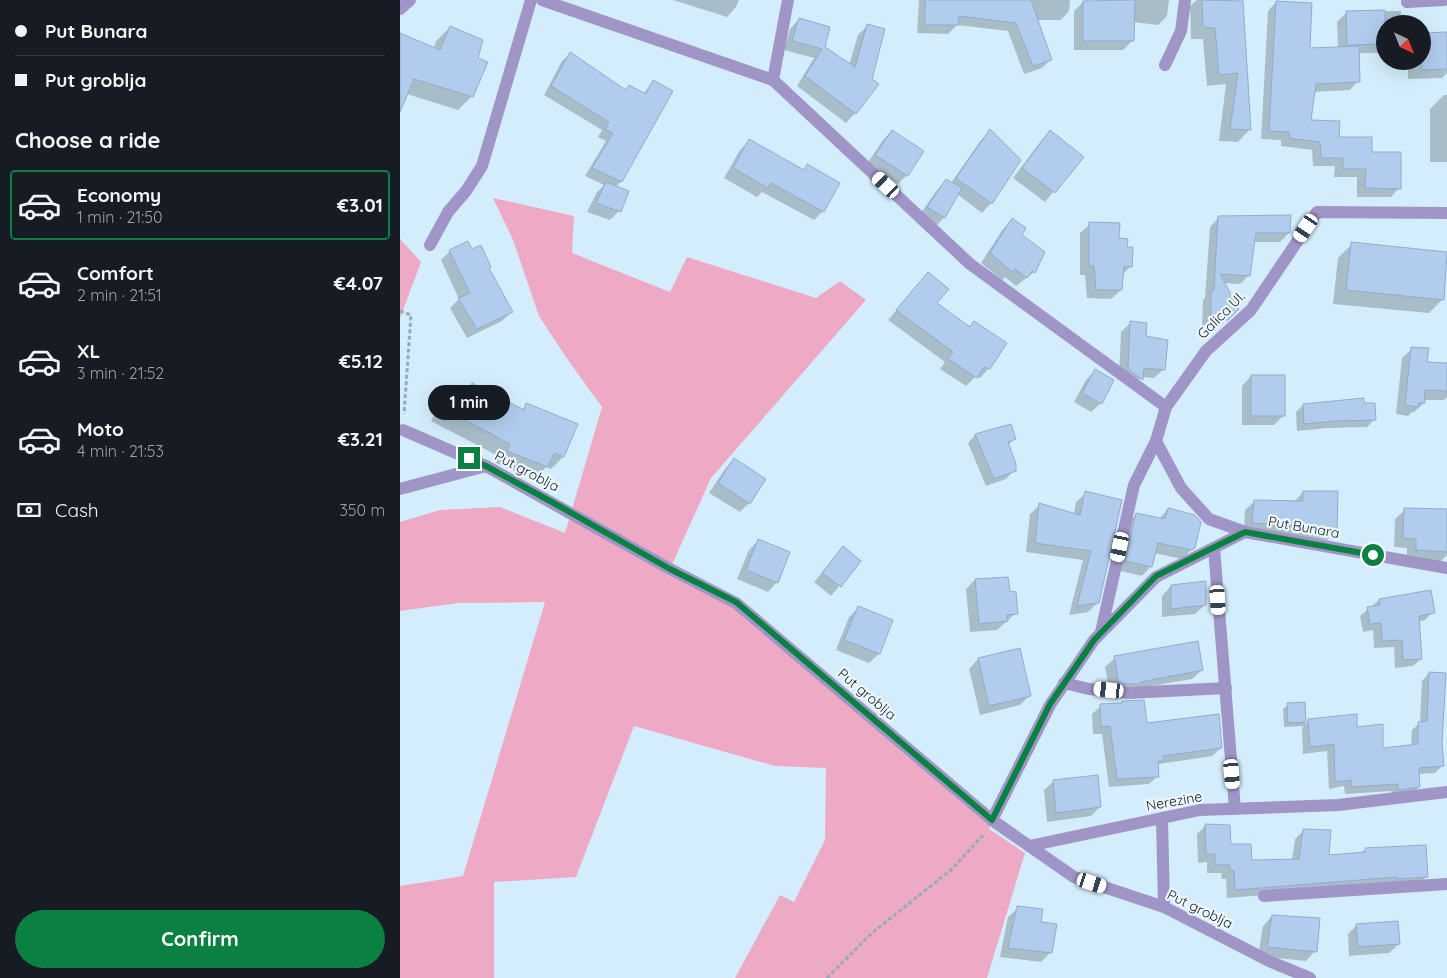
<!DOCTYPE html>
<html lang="en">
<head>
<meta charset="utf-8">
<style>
	:root { --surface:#171b24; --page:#20242c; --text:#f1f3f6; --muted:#9ea1a6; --line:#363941; --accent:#0b8043 }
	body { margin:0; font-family:Quicksand,sans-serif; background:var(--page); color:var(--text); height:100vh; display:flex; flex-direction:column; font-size:19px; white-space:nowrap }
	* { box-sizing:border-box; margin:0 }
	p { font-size:16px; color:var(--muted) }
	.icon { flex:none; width:28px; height:28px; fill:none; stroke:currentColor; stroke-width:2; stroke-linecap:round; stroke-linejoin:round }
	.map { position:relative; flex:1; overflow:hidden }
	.sheet { display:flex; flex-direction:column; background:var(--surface); width:400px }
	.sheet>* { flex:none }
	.hud { display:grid; align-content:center; height:110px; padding:0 15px; background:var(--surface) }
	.needle { width:32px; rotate:137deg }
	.tools { position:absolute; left:976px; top:15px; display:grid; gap:10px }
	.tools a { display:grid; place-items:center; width:55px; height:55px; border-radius:50%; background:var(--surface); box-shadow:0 5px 20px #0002; font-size:25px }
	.end { position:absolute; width:22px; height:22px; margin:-11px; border:6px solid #0b8043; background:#fff; box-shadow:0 0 0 2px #fff }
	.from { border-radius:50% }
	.bubble { position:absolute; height:35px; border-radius:18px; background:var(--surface); box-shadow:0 5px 20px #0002; font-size:16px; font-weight:700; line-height:35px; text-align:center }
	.car { position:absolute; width:15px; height:30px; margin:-15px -8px; border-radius:6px; box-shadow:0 0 4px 1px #0007; background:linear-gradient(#fff 24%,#345 0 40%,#fff 0 76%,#345 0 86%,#fff 0) }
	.hud b { display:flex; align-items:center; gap:18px; height:48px; font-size:19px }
	.hud b+b { border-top:1px solid var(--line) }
	.hud i { width:12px; height:12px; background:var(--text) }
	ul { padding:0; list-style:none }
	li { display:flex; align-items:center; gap:15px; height:70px; margin:0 10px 8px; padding:0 5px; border:2px solid transparent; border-radius:5px }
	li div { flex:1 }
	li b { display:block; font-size:19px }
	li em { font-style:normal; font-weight:700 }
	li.selected { border-color:var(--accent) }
	li>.icon { width:45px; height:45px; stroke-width:1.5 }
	h2 { padding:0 15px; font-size:22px; line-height:60px }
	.pay { display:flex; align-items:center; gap:12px; height:55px; padding:0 15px; font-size:19px }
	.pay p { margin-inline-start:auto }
	.button { display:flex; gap:10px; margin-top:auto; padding:10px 15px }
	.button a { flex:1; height:58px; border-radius:30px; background:var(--accent); color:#fff; font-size:20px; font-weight:700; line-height:58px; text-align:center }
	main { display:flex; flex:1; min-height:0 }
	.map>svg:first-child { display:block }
	.green { fill:#eeaac5 }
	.shadow { fill:#0003 }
	.building { fill:#b1cced; stroke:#91accc }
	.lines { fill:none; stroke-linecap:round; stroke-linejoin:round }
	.path { stroke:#95abb9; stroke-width:3; stroke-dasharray:4 2.5; stroke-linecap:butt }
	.minor { stroke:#9f95c6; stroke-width:12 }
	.route { stroke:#0b8043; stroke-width:6 }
	.labels { text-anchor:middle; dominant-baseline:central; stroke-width:4.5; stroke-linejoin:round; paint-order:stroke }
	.street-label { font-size:14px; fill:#0f1f28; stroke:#eff7fc }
</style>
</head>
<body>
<main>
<section class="sheet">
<div class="hud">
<b><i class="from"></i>Put Bunara</b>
<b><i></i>Put groblja</b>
</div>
<h2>Choose a ride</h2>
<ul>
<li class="selected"><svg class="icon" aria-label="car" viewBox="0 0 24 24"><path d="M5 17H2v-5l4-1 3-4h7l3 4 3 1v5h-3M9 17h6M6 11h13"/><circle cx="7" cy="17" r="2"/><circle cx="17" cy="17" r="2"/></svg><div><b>Economy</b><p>1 min · 21:50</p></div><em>€3.01</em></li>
<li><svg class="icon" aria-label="car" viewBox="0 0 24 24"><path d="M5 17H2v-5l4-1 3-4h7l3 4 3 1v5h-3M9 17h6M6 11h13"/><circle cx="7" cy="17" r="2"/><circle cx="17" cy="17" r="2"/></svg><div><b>Comfort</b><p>2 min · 21:51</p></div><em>€4.07</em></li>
<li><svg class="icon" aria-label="car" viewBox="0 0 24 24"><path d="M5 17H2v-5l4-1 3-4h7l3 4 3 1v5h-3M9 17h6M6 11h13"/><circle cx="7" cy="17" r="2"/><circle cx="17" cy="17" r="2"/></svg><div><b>XL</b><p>3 min · 21:52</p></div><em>€5.12</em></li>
<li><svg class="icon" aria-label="car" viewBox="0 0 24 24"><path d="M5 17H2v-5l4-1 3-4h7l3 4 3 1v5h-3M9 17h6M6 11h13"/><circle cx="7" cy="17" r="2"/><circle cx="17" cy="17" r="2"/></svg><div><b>Moto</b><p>4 min · 21:53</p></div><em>€3.21</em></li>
</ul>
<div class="pay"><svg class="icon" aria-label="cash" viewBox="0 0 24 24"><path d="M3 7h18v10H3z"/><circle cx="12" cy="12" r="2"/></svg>Cash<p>350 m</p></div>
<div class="button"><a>Confirm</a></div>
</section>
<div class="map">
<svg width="1047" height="978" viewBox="0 0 1047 978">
	<rect width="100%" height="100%" fill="#d4edfc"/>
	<g class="green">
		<polygon points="93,198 174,216 172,253 270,292 287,257 416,298 440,281 466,300 311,478 270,569 336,603 592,820 589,829 625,853 587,978 335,978 380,895 394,902 425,840 426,768 375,766 234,726 176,877 94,882 94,978 0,978 0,886 63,876 145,602 58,603 0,611 0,522 40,510 100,507 165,533 202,407 168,360 139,316 113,240"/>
		<polygon points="0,239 21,262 0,318"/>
	</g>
	<g class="shadow">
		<polygon points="273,0 339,0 336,7 327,17"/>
		<polygon points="519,0 670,0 669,11 661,20 637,20 651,59 642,68 624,74 608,31 557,25 548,34 517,33"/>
		<polygon points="733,0 769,0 767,16 758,25 733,22 732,41 723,50 674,50 674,11 683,2"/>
		<polygon points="797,0 833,0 850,129 838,142 819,141 826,84 807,86 803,39 791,39 790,6"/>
		<polygon points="876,2 909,49 938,48 937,22 947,12 1001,11 1001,24 985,24 985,53 958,53 958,81 950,90 913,92 909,122 938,138 971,153 999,188 991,197 957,197 957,177 934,177 935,166 913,166 912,150 881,146 881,140 861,139 868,11"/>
		<polygon points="399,19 423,47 449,65 458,35 467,26 455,113 446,123 397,86 414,58 384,50 390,29"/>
		<polygon points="50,27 76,59 72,96 58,110 7,94 0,102 0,34 34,48 36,41"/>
		<polygon points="1047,33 1047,73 1042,78 1008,79 1008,61 1022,61"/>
		<polygon points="170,54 224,91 229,86 243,94 253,82 271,92 221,182 215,187 219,211 210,220 187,212 197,192 204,185 185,176 206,141 198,137 202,130 144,95 162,61"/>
		<polygon points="1044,95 1047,95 1047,162 1030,162 1030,109"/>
		<polygon points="492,131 507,175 498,184 467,164 483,140"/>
		<polygon points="590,131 619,160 591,203 582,213 557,194 544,218 535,227 519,216 537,190 546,181 551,183 581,140"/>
		<polygon points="650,132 682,157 645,202 613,178 641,141"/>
		<polygon points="349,141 403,170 408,166 423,211 414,220 362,192 357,197 324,178 340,150"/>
		<polygon points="819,217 889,233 880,242 854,242 849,275 840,284 823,283 838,309 817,329 802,328 803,300 805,298 810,227"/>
		<polygon points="612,220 620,235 643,252 634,272 616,286 605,277 602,280 581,263 603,229"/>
		<polygon points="690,224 717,239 726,248 731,266 722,275 721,290 711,299 687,298 685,275 680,275 680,233"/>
		<polygon points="952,244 1047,253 1043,299 1029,313 933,304 938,258"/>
		<polygon points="50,251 72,251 88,268 111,312 102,321 67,338 50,308 59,299 41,260"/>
		<polygon points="528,273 535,303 568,328 574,322 589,368 580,378 576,376 566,386 540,369 545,362 488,320"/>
		<polygon points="731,322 745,338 764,369 754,378 742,377 732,388 719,379 721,332"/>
		<polygon points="1012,349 1025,363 1047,364 1047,397 1044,400 1024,400 1024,403 1014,412 1012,412 1008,416 996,414 1002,358"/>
		<polygon points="696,370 701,403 691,412 674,402 686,380"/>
		<polygon points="851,376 884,415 874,425 842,425 842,386"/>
		<polygon points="73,385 121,410 127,405 176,425 163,457 151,469 146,467 135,479 96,463 98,456 31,421 43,398 55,386 66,392"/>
		<polygon points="903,405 963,405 974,420 967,427 927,428 897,431 896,412"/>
		<polygon points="610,425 614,439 608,445 614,470 606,479 586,486 568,443 575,435"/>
		<polygon points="334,459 349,503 340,512 309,493 325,469"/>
		<polygon points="903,492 936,531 927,540 844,532 845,510 855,501 894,502"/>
		<polygon points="686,493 698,602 688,612 669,615 683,560 626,552 630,514 640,505 674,514 676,502"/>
		<polygon points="768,509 794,547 782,559 754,553 751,566 742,576 717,570 727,523 737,514 759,519"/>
		<polygon points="1005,510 1047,511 1047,555 1041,561 1007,559 1007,548 994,547 995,519"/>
		<polygon points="358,541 377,582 368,592 337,579 349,550"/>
		<polygon points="443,548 460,561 431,596 414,582"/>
		<polygon points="575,580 608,592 616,613 597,630 570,632 566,589"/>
		<polygon points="771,586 805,605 795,614 762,617 762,596"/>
		<polygon points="979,600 1033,612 1025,620 1018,622 1021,659 1013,666 995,668 994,647 974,648 973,630 963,632 960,616"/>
		<polygon points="458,608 492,621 479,654 469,663 436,650 449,617"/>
		<polygon points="715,658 802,670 792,679 710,693 705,667"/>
		<polygon points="578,659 630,695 620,705 580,715 569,669"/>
		<polygon points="1029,673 1041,743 1043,765 1035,773 1018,774 1019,787 1012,794 991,796 991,791 945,794 944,786 929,789 927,751 903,754 902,728 904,726 884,727 883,709 888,705 904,703 905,724 909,720 956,729 982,749 1011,746 1012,730 1020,723 1022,681"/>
		<polygon points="722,702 746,724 821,748 812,756 759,764 757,765 758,776 749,784 709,787 702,734 693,734 692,714 701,706 719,705"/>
		<polygon points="654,781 700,807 691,816 647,822 644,790"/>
		<polygon points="806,825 851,862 892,860 895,839 904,830 928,856 960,854 966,849 1027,876 1018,885 989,885 827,898 826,879 822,879 821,873 807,873 807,862 798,863 797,834"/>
		<polygon points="618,908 640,923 651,952 641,962 600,957 608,917"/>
		<polygon points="872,916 915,951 906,961 858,956 863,926"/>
		<polygon points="957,925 999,944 989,953 949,956 948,934"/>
	</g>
	<g class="building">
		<polygon points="525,0 631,0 652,60 633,66 616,23 559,16 558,25 525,25"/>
		<polygon points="735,0 734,41 683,41 683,1"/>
		<polygon points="802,0 843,1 851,130 830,129 838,73 819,75 815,28 803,27"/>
		<polygon points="876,1 912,3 910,48 959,46 960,82 916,84 911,120 940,121 939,137 972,137 972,152 1001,152 1001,189 965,188 966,169 943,169 943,158 921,158 920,142 889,138 889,132 869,131"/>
		<polygon points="985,10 985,44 947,45 946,11"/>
		<polygon points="399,18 430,27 425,47 455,67 467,24 485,29 472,79 479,84 456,114 405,76 422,49 392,41"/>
		<polygon points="50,26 83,40 78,58 88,62 73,97 14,79 0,112 0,33 40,50"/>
		<polygon points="1047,32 1047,69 1022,70 1022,33"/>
		<polygon points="170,52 226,90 229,85 246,94 253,80 273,91 222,182 192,168 213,133 205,129 209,122 151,86"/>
		<polygon points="590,129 621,160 592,204 556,178"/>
		<polygon points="492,130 524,151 508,176 475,155"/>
		<polygon points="650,130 684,157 655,193 622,168"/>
		<polygon points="349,139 404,170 407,164 440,183 424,212 371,183 368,188 333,168"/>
		<polygon points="546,179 562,188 545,218 527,207"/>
		<polygon points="206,182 229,191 221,212 196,203"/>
		<polygon points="891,215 890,233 856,233 850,276 820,274 839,309 828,320 811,319 811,290 814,290 818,216"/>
		<polygon points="612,218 626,228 622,235 645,252 635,273 632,271 627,278 615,269 612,272 590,253"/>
		<polygon points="689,222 720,223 719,238 728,239 727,247 733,247 732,267 724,266 722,290 696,290 694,266 689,266"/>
		<polygon points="68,241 72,249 81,245 91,267 89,268 113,312 77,329 58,298 70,293 49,250"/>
		<polygon points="951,242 1047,252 1044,300 946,290"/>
		<polygon points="528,272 549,289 537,303 570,327 574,321 607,343 590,369 584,367 577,378 548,359 553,352 496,310"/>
		<polygon points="730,321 747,323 746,336 768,340 765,370 744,368 743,380 728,369"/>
		<polygon points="1011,347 1029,348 1027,362 1047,363 1047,391 1024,390 1025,403 1019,403 1018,407 1005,405"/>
		<polygon points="695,369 714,380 702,404 682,393"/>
		<rect x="851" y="375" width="34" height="41"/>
		<polygon points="72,383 124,410 126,403 178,424 164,457 154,453 148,467 107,451 110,444 42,408 55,385 68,392"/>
		<polygon points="964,398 964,403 975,403 976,420 935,421 904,424 903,404"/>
		<polygon points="611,424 616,439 608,442 616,464 616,471 594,479 575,434"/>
		<polygon points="334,458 366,479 350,504 318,483"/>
		<polygon points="685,491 722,500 699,603 677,606 691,551 635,543 639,503 680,515"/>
		<polygon points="903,491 938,491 937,532 903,532 903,526 852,523 854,500 903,501"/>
		<polygon points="768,508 795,515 801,522 795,548 792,550 758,543 752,567 725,561 736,513 765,519"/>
		<polygon points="1004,508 1047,509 1047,552 1016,550 1016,539 1003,538"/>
		<polygon points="358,539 390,552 378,583 346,570"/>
		<polygon points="443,546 461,561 441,587 422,573"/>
		<polygon points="608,577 610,591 616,592 618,614 607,615 608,621 579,624 575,579"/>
		<polygon points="806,581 806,605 771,609 771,585"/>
		<polygon points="1031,590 1035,613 1019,616 1022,659 1003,660 1002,640 982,641 981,623 970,624 967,607 980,605 979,599"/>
		<polygon points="458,606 493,620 480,654 444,640"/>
		<polygon points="798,641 803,670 741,682 741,684 719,684 714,656"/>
		<polygon points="620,648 631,696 589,706 578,658"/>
		<polygon points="1029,672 1046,673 1042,743 1044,766 1019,768 1020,787 998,790 998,784 952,787 951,780 935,782 934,744 910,747 908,719 957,714 957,727 983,724 983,748 1018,744 1018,722 1027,721"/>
		<polygon points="744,700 747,723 819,714 822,748 763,756 763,761 758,761 759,777 717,779 710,726 701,727 700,704 722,703 722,701"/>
		<polygon points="905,702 906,722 888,723 887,703"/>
		<polygon points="698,775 701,807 656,813 653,780"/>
		<polygon points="805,824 830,825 831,844 851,844 852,860 899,859 903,829 931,830 929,855 965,852 965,848 1026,845 1028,877 997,879 997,877 835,890 834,871 830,870 830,865 815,865 815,854 806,854"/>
		<polygon points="617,906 643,909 641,922 657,924 652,953 608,948"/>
		<polygon points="872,915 920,918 917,952 867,947"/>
		<polygon points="998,921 1000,944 958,947 956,924"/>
	</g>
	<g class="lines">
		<g class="path">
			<polyline points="0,311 11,315 4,414"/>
			<polyline points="427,978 472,933 552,869 585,833"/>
		</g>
		<g class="minor">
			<polyline points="142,0 373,80 570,264 766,407"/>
			<polyline points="1007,2 1044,0"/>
			<polyline points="0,9 10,0"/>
			<polyline points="765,65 781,31 785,0"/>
			<polyline points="373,80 388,0"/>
			<polyline points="1047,213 917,212 851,310 806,351 766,407 756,441 781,488 809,519 845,532 1047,568"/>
			<polyline points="30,245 48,212 66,191 82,166 131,0"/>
			<polyline points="3,430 86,466 270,569 336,603 592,820 674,877 764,907 869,961 910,978"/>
			<polyline points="0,489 86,466"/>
			<polyline points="814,548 835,809"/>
			<polyline points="701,632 734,485 756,441"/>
			<polyline points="664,683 689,689 728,693 826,688"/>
			<polyline points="762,818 764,907"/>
			<polyline points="592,820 650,705 694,640 756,577 845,532"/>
			<polyline points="629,846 800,810 938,805 1047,792"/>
			<polyline points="864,896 1047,884"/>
		</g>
	</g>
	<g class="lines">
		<polyline class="route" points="69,458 86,466 161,507 270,569 336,602 592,820 650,704 694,640 756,576 845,532 973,555"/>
	</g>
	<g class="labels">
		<g class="street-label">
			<text transform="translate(821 315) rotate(-45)">Galica Ul.</text>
			<text transform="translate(127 471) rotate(28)">Put groblja</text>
			<text transform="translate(904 527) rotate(10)">Put Bunara</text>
			<text transform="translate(467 694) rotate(40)">Put groblja</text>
			<text transform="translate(774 801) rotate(-10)">Nerezine</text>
			<text transform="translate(800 909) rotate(26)">Put groblja</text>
		</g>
	</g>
</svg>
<div class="tools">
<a><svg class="needle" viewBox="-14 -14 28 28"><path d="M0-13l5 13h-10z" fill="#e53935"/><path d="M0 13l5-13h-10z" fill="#9ea1a6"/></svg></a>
</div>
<i class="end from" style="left:973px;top:555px"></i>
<i class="end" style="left:69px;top:458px"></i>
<div class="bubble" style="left:28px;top:385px;width:82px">1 min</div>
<i class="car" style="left:486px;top:185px;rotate:313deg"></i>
<i class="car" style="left:906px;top:228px;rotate:214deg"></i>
<i class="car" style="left:720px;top:547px;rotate:192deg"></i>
<i class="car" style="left:818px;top:600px;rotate:176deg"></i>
<i class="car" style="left:709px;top:690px;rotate:276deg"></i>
<i class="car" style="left:832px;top:774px;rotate:175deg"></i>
<i class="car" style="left:692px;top:883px;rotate:108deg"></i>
</div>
</main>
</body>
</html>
